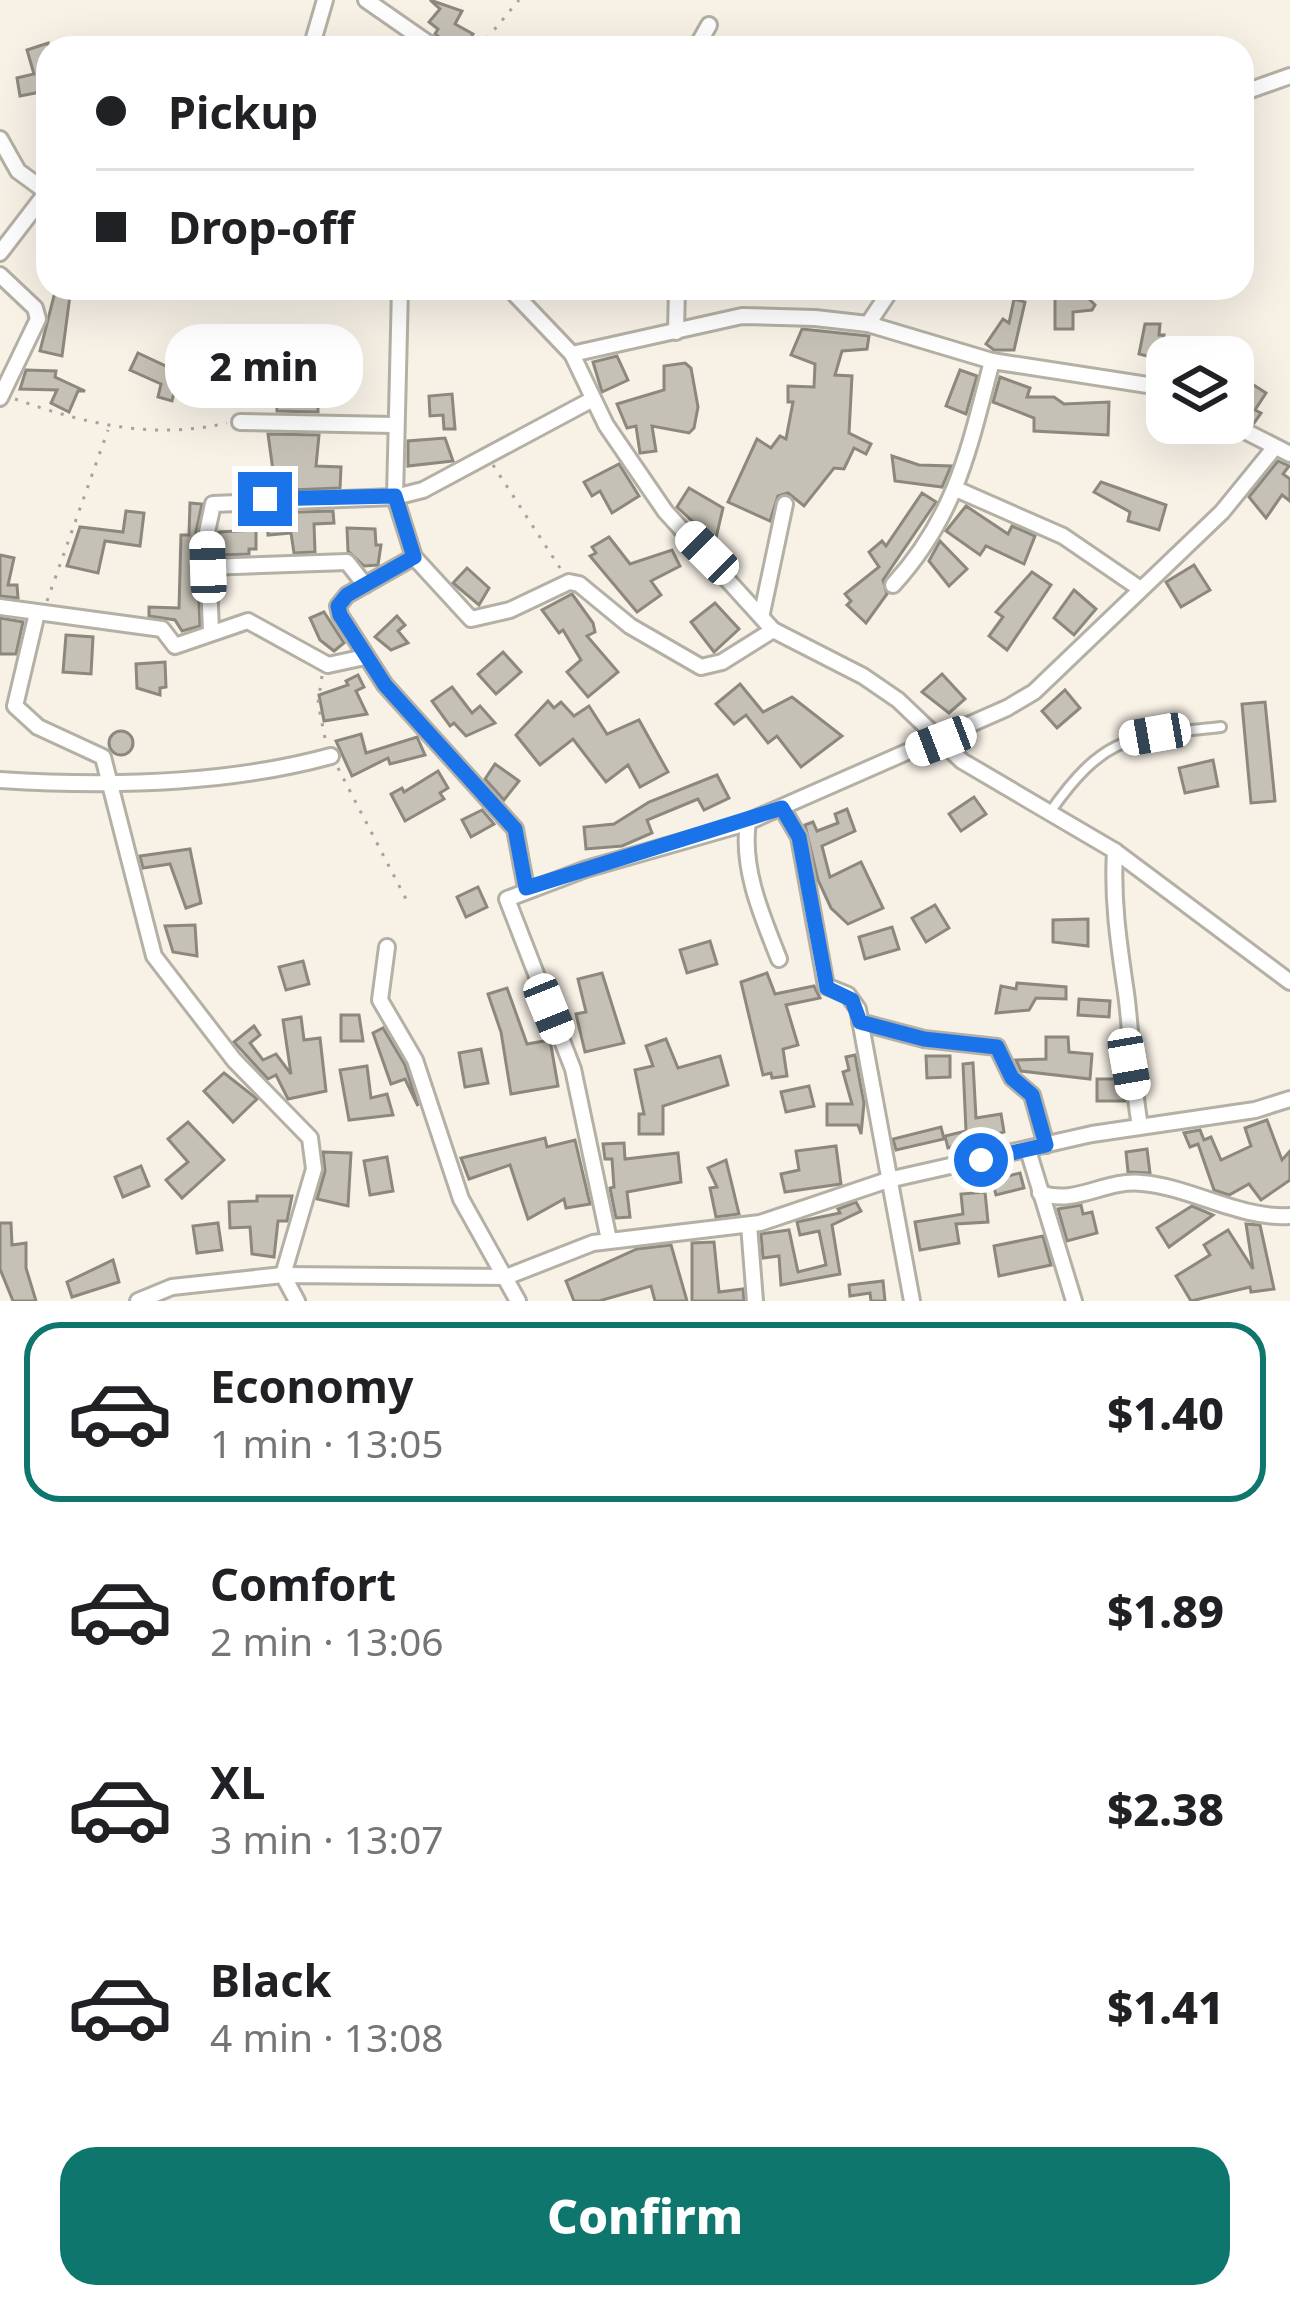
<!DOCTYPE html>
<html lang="en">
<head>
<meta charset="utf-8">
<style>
	:root { --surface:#fff; --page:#f6f6f6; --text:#202124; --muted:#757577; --line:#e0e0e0; --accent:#0f766e }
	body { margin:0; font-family:"Noto Sans",sans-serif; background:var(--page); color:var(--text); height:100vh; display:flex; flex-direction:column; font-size:45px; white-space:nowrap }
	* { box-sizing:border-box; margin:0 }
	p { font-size:39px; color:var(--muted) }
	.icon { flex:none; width:66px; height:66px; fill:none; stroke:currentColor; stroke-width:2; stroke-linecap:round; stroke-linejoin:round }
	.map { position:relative; height:1301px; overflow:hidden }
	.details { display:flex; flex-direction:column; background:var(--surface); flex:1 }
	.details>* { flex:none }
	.top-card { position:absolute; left:36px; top:36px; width:1218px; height:264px; border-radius:36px; box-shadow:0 12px 48px #0002; display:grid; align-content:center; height:264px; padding:0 60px; background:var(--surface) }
	.fabs { position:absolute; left:1146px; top:336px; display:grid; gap:24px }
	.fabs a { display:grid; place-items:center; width:108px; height:108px; border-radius:24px; background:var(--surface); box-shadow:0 12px 48px #0002; font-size:60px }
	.end { position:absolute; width:54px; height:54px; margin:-27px; border:15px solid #1a73e8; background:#fff; box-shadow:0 0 0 6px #fff }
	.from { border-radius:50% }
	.bubble { position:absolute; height:84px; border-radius:36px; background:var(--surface); box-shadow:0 12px 48px #0002; font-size:39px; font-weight:800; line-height:84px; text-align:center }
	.car { position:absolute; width:36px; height:72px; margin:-36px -18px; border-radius:15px; box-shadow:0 0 9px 3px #0007; background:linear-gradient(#fff 24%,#345 0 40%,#fff 0 76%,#345 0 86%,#fff 0) }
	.top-card b { display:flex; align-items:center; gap:42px; height:114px; font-size:45px }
	.top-card b+b { border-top:3px solid var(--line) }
	.top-card i { width:30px; height:30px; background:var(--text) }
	ul { padding:21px 0 0; list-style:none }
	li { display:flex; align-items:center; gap:36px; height:180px; margin:0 24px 18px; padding:0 36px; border:6px solid transparent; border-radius:36px }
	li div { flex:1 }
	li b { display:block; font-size:45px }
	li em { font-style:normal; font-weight:800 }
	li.active { border-color:var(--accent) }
	li>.icon { width:108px; height:108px; stroke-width:1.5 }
	.action { display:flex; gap:24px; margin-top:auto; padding:24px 60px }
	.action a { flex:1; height:138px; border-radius:36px; background:var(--accent); color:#fff; font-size:48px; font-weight:800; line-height:138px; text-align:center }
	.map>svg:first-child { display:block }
	.building { fill:#c6c1b6; stroke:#8c887d; stroke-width:3 }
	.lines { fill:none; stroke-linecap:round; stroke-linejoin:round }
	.lane-casing { stroke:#b5b0a5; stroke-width:14 }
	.street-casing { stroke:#b5b0a5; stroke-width:20 }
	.path { stroke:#a7a29a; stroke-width:3; stroke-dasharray:3 9; stroke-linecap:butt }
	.lane { stroke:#fff; stroke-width:8 }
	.street { stroke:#fff; stroke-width:14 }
	.route { stroke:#1a73e8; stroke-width:15 }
</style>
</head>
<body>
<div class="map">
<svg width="1290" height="1301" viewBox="0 0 1290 1301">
	<rect width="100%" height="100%" fill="#f7f1e6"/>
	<g class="building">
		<polygon points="430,0 462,11 455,24 473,34 465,48 453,48 435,34 438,29 429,22 440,9"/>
		<polygon points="48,43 48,58 41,60 46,91 20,96 17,78 34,74 27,50"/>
		<polygon points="56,288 71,288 62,356 40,351"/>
		<polygon points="1078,288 1095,305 1092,310 1073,312 1073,329 1055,329 1055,295 1074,294"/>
		<polygon points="1014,299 1025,302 1014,350 994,350 986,344 1003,319 1009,323"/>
		<polygon points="1145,324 1160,324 1159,335 1164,335 1158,359 1139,354"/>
		<polygon points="802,329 869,336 867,349 842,351 835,375 852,376 849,433 871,444 866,454 854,448 844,469 834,468 804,506 788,493 778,496 770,521 728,502 757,439 771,448 780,436 786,439 793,402 788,402 788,386 814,387 815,364 791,355"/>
		<polygon points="269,344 292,344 292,389 318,390 318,412 277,411 276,361 269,361"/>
		<polygon points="138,353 166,366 169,354 197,361 189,392 175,389 172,401 158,397 161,384 130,370"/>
		<polygon points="1233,353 1246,365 1238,375 1266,393 1255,410 1261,413 1254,423 1233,413"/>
		<polygon points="617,356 628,380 602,392 593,362"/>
		<polygon points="685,363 691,368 698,407 694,428 689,433 652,426 656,451 640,453 636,426 627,428 617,404 664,390 664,366"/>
		<polygon points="26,370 56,371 55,377 85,391 78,391 69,412 51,403 57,390 20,389"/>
		<polygon points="960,370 977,376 966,414 946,406"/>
		<polygon points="1000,377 1030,388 1027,397 1054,397 1064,404 1109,402 1108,435 1034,431 1034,418 993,402"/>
		<polygon points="452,394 455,429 444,429 443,415 430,416 429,396"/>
		<polygon points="268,434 319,435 316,466 341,467 340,488 263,491 263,478 274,478"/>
		<polygon points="445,438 453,461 408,466 408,441"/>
		<polygon points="892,456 919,465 951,466 942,487 895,481"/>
		<polygon points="1278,461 1289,466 1283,474 1290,479 1290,501 1282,495 1266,518 1249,497"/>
		<polygon points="619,464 639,496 612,513 600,491 592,496 584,482"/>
		<polygon points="1101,482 1166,505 1159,530 1128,521 1130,512 1094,492"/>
		<polygon points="689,488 723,508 715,542 677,507"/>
		<polygon points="922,493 936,502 883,580 887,594 866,623 847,605 851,601 845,594 879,567 869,552 882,541 886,546"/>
		<polygon points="190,503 202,504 196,532 200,626 182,631 175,620 149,616 149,607 179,608 181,535 189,535"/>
		<polygon points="966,506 1008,534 1012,526 1035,536 1024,564 986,546 980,555 946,531"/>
		<polygon points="126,511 144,513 140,546 105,541 98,573 67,566 80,527 123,532"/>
		<polygon points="333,511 334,523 314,524 315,552 294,553 291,533 268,535 267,513"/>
		<polygon points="347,528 375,529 376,545 381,545 378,565 364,566 348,551"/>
		<polygon points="256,530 256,549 249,549 249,554 219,555 219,532"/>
		<polygon points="609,537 630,564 672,550 680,566 651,581 661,595 637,612 590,556 596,553 592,547"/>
		<polygon points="940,541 967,569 949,586 929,561"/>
		<polygon points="0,555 14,558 8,585 17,585 18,598 0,596"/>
		<polygon points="1194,565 1210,590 1181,607 1166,582"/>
		<polygon points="467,568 489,588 479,605 453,583"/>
		<polygon points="1032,572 1051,585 1007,650 989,636 1003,617 996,612"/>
		<polygon points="1074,590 1096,609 1074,635 1054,618"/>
		<polygon points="572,594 593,623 595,632 587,636 618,672 588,697 567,672 581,660 563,630 559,633 542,610"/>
		<polygon points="715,603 739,629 714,652 691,622"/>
		<polygon points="324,612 344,643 334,651 320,640 310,618"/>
		<polygon points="397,616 405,625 398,631 408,643 391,650 375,637"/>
		<polygon points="0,618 23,622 16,654 0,654"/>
		<polygon points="66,635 93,637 91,674 63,672"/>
		<polygon points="503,652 521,672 496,694 478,674"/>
		<polygon points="165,662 166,687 160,688 160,695 137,688 136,664"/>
		<polygon points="942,674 965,699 949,713 922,692"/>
		<polygon points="358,675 364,687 356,691 367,714 324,721 319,695 348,685 346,681"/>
		<polygon points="740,684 763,712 792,697 842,736 801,767 777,736 768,743 746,715 734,724 716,704"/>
		<polygon points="452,687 472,713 480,706 495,723 466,736 454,723 450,726 432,701"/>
		<polygon points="1065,690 1080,708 1057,728 1042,711"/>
		<polygon points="548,701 554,708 561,702 574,716 589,706 607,734 639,720 668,772 640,787 628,765 606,782 573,739 540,765 516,735"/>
		<polygon points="1265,702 1275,801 1251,803 1242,704"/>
		<circle cx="121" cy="743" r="12"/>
		<polygon points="361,734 366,753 417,737 425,755 390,764 388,758 352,776 336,741"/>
		<polygon points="1213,760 1218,786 1185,793 1179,768"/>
		<polygon points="495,764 519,781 504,800 485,779"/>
		<polygon points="438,771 448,788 440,793 444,799 405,821 391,794 402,788 404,792"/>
		<polygon points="717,775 729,798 704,810 698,799 647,820 652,833 622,846 586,849 584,827 614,824 649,802"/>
		<polygon points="974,797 986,814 961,831 949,814"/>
		<polygon points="847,809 855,831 822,846 830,877 861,862 883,908 848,924 831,908 818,880 805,825 813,822 817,831 838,823 835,814"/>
		<polygon points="482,810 494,824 471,837 462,820"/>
		<polygon points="190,849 201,903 186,908 170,864 143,868 140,856"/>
		<polygon points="478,887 487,907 466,917 457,897"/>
		<polygon points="935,905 949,928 926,942 912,918"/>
		<polygon points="1088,919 1088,946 1053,942 1053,920"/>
		<polygon points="195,925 197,956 173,952 165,926"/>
		<polygon points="892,927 899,949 865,959 859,937"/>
		<polygon points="710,941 717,964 687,973 680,950"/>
		<polygon points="303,961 309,984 286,990 279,967"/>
		<polygon points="602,973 624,1043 585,1052 576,1014 586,1012 578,979"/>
		<polygon points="767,973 775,994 814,986 820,998 786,1005 798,1045 783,1049 787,1076 772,1078 771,1073 763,1075 741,982"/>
		<polygon points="1017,983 1066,987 1066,999 1036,998 1029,1010 996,1013 1001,986 1016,989"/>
		<polygon points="507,988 527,1044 550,1040 558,1086 511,1094 501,1032 488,994"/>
		<polygon points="1079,999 1110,1001 1109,1017 1078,1015"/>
		<polygon points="341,1015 359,1015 363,1041 341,1041"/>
		<polygon points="301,1017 304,1040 320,1038 326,1091 288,1099 276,1075 268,1079 234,1042 254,1026 260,1035 250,1043 263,1060 276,1054 291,1074 283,1020"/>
		<polygon points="383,1028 405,1065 418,1106 405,1079 391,1084 373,1033"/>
		<polygon points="1046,1037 1068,1037 1069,1052 1092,1054 1090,1079 1021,1071 1016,1060 1046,1059"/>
		<polygon points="666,1039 678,1068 720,1056 728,1085 663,1106 663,1134 639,1134 639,1114 644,1114 635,1070 653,1066 646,1046"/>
		<polygon points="481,1049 488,1083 465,1087 459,1053"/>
		<polygon points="855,1055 864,1103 861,1134 858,1125 827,1125 827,1104 852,1104 843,1072 849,1070 846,1057"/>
		<polygon points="926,1056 950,1056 950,1077 927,1078"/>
		<polygon points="973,1063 976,1118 1001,1114 1004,1132 948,1148 945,1136 966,1131 963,1064"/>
		<polygon points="367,1066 371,1098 387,1094 393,1115 349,1120 340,1070"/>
		<polygon points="224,1073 257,1099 233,1122 204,1091"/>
		<polygon points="1097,1079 1123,1079 1125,1101 1097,1101"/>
		<polygon points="809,1086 814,1106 786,1112 781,1092"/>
		<polygon points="1267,1120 1282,1160 1290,1151 1290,1180 1261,1200 1249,1184 1229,1195 1214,1190 1198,1144 1190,1147 1184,1133 1200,1130 1204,1140 1211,1137 1221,1160 1251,1146 1245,1128"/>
		<polygon points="188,1122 224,1160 182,1198 166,1180 188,1162 168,1139"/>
		<polygon points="941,1127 944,1139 896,1150 893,1139"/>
		<polygon points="545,1138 547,1147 575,1140 590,1204 566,1208 564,1199 528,1219 510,1165 469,1179 461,1158"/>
		<polygon points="624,1143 625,1159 678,1153 681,1182 627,1192 630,1217 616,1218 610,1188 614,1187 612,1159 605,1159 603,1144"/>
		<polygon points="836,1146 841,1184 785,1192 781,1174 799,1170 796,1151"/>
		<polygon points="1147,1149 1150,1173 1128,1172 1126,1152"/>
		<polygon points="323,1152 351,1153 348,1206 317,1199 325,1171"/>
		<polygon points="387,1157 393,1191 370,1195 364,1161"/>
		<polygon points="726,1160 739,1214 716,1217 710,1188 717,1187 708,1168"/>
		<polygon points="141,1166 149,1186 123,1197 115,1177"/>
		<polygon points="1020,1173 1024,1188 996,1195 992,1180"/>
		<polygon points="985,1192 988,1222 956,1224 959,1243 920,1250 915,1222 963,1214 961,1194"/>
		<polygon points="257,1196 292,1196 287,1221 278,1221 274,1257 252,1254 250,1227 230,1228 229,1202 257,1201"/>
		<polygon points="856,1202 861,1211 832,1225 840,1274 781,1285 779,1256 763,1258 761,1234 789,1230 798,1272 826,1265 819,1231 800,1235 797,1222 840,1213 838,1209"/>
		<polygon points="1081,1205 1083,1214 1092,1212 1097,1233 1067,1241 1058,1209"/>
		<polygon points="1192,1206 1213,1215 1169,1247 1157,1228"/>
		<polygon points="0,1223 11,1223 12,1245 26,1243 26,1268 36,1301 13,1301 0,1269"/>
		<polygon points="218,1223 222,1250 197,1253 193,1226"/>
		<polygon points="1246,1224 1260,1225 1274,1289 1251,1292 1250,1287 1191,1301 1176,1276 1210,1255 1204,1245 1228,1230 1253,1269"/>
		<polygon points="1043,1236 1051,1265 999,1276 994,1246"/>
		<polygon points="714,1242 719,1292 743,1289 744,1301 692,1301 692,1243"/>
		<polygon points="671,1245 687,1301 655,1301 651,1286 599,1301 574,1301 566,1281 637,1249"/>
		<polygon points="113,1260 119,1282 72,1297 67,1282"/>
		<polygon points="883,1281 885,1301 871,1301 870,1293 850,1296 849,1285"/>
	</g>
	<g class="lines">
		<defs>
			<path id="lane" d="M1050,812c56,-79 80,-75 171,-85"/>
			<g id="street">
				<polyline points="366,0 435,48"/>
				<polyline points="311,48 325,0"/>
				<polyline points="696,48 709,25"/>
				<polyline points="1242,93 1290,76"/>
				<polyline points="0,139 18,171 48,193"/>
				<polyline points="0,253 46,193"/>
				<polyline points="0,275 35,308 38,319 0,398"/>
				<polyline points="400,288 395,497 414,557 347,595 338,606 340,615 385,685 515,829 526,888"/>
				<polyline points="509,288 572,354 606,425 665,511 773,630 863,676 898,700 962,761 1115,851 1290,982"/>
				<polyline points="868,324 892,288"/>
				<polyline points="676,332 677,288"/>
				<polyline points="572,354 742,316 815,318 868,324 992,361 1167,388"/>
				<polyline points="240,422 393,425"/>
				<polyline points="1229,423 1290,454"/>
				<polyline points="956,489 1063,536 1139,588"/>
				<polyline points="414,557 471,619 510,610 569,582 579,584 630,626 701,667 722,662 773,630"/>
				<polyline points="208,567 347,562 365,585"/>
				<path d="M893,585c63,-69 76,-136 99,-224"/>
				<polyline points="0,607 162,629 175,646 248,621 328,665 365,657"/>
				<polyline points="37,613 15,706 38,727 103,757 154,956 234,1060 310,1138 314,1169 283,1275 297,1301"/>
				<polyline points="762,613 785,504"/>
				<polyline points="211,631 207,532 213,504 395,497 423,490 593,399"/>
				<path d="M0,780c109,7 225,5 331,-24"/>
				<polyline points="782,808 799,837 826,986 848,995 858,1009 912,1301"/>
				<path d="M748,822c-7,46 14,94 31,137"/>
				<path d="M1115,851c-3,50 4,94 11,142 6,44 6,89 14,133"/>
				<polyline points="387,947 380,1000 415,1060 461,1199 518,1301"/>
				<polyline points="860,1022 924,1039 997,1047 1012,1078 1032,1095 1046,1145"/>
				<polyline points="1028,1150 1074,1301"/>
				<path d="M1040,1193c37,13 64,-14 102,-10 49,4 97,36 148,33"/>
				<polyline points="749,1225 755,1301"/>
				<polyline points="609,1240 573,1069 507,899 586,869 743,824 1007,708 1034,692 1222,512 1275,447"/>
				<polyline points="138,1301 172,1287 283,1275 506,1277 593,1243 760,1223 888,1180 1092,1134 1255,1110 1290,1099"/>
			</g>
		</defs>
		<use href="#lane" class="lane-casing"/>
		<use href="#street" class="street-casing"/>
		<g class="path">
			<polyline points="479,48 519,0"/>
			<path d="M15,399c71,25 138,41 212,24"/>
			<polyline points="493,465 560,568"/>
			<polyline points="47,601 108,430"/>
			<polyline points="322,676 318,703 326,743"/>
			<polyline points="338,768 406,899"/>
		</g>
		<use href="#lane" class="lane"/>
		<use href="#street" class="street"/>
	</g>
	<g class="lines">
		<polyline class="route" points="265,499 395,496 414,557 347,595 338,606 340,615 385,685 515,829 526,888 782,808 799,837 827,988 852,1000 860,1022 924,1039 997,1047 1012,1078 1032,1095 1046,1145 981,1160"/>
	</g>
</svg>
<div class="fabs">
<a><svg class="icon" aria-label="layers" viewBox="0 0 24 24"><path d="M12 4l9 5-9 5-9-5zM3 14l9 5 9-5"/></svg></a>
</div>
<i class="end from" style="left:981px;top:1160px"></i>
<i class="end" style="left:265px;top:499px"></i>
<div class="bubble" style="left:165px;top:324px;width:198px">2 min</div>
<i class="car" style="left:707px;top:553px;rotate:315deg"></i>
<i class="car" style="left:208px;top:567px;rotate:358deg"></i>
<i class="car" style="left:1155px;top:734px;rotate:260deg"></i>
<i class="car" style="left:941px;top:741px;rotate:249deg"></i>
<i class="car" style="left:549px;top:1009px;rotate:158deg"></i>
<i class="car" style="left:1129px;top:1064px;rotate:170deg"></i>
<div class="top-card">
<b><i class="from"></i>Pickup</b>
<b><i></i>Drop-off</b>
</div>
</div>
<section class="details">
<ul>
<li class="active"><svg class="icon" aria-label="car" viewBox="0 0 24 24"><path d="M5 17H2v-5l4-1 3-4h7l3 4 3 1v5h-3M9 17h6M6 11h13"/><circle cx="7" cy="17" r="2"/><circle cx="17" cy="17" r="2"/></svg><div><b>Economy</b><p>1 min · 13:05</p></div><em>$1.40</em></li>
<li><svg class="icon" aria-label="car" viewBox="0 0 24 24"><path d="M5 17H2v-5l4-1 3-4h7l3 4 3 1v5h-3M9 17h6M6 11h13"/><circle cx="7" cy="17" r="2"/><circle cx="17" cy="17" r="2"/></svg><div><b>Comfort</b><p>2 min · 13:06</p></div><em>$1.89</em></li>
<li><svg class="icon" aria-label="car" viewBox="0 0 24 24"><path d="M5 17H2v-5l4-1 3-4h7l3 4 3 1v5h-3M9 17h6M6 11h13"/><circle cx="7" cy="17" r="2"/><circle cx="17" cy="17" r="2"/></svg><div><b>XL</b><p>3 min · 13:07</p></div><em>$2.38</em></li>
<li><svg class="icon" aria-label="car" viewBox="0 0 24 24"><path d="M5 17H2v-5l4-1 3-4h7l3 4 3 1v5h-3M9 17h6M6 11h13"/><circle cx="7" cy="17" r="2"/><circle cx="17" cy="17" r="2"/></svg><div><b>Black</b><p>4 min · 13:08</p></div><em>$1.41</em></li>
</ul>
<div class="action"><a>Confirm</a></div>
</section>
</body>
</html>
